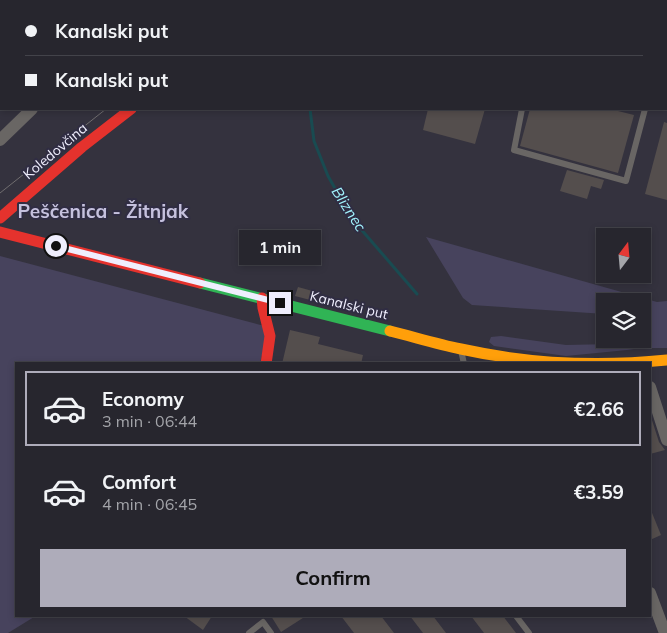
<!DOCTYPE html>
<html lang="en">
<head>
<meta charset="utf-8">
<style>
	:root { --surface:#27262e; --page:#33323a; --text:#f1f3f6; --muted:#a4a5aa; --line:#43434a; --accent:#aeacba }
	body { margin:0; font-family:Mulish,sans-serif; background:var(--page); color:var(--text); height:100vh; display:flex; flex-direction:column; font-size:19px; white-space:nowrap }
	* { box-sizing:border-box; margin:0 }
	p { font-size:16px; color:var(--muted) }
	.icon { flex:none; width:28px; height:28px; fill:none; stroke:currentColor; stroke-width:2; stroke-linecap:round; stroke-linejoin:round }
	.map { position:relative; flex:1; overflow:hidden }
	.panel { position:absolute; left:15px; top:362px; width:636px; height:255px; display:flex; flex-direction:column; background:var(--surface); border-radius:0px; box-shadow:0 2px 8px #0003,0 0 0 1px var(--line) }
	.panel>* { flex:none }
	.banner { position:absolute; left:0px; top:0px; width:668px; height:110px; box-shadow:0 2px 8px #0003,0 0 0 1px var(--line); display:grid; align-content:center; height:110px; padding:0 25px; background:var(--surface) }
	.needle { width:32px; rotate:16deg }
	.fabs { position:absolute; left:596px; top:228px; display:grid; gap:10px }
	.fabs a { display:grid; place-items:center; width:55px; height:55px; border-radius:0px; background:var(--surface); box-shadow:0 2px 8px #0003,0 0 0 1px var(--line); font-size:25px }
	.end { position:absolute; width:22px; height:22px; margin:-11px; border:6px solid #efeefd; background:#111; box-shadow:0 0 0 2px #111 }
	.from { border-radius:50% }
	.bubble { position:absolute; height:35px; border-radius:0px; background:var(--surface); box-shadow:0 2px 8px #0003,0 0 0 1px var(--line); font-size:16px; font-weight:700; line-height:35px; text-align:center }
	.banner b { display:flex; align-items:center; gap:18px; height:48px; font-size:19px }
	.banner b+b { border-top:1px solid var(--line) }
	.banner i { width:12px; height:12px; background:var(--text) }
	ul { padding:9px 0 0; list-style:none }
	li { display:flex; align-items:center; gap:15px; height:75px; margin:0 10px 8px; padding:0 15px; border:2px solid transparent; border-radius:0px }
	li div { flex:1 }
	li b { display:block; font-size:19px }
	li em { font-style:normal; font-weight:700 }
	li.active { border-color:var(--accent) }
	li>.icon { width:45px; height:45px; stroke-width:1.5 }
	.button { display:flex; gap:10px; margin-top:auto; padding:10px 25px }
	.button a { flex:1; height:58px; border-radius:0px; background:var(--accent); color:#111; font-size:20px; font-weight:700; line-height:58px; text-align:center }
	.map>svg:first-child { display:block }
	.green { fill:#47435d }
	.lines { fill:none; stroke-linecap:round; stroke-linejoin:round }
	.stream { stroke:#194b51; stroke-width:3 }
	.building { fill:#544e4d }
	.lane { stroke:#696664; stroke-width:6 }
	.street { stroke:#696664; stroke-width:12 }
	.fast { stroke:#30b455; stroke-width:11 }
	.slow { stroke:#ff9f0a; stroke-width:11 }
	.jam { stroke:#e5322d; stroke-width:11 }
	.tram { stroke:#706d6f; stroke-width:1 }
	.route { stroke:#efeefd; stroke-width:6 }
	.labels { text-anchor:middle; dominant-baseline:central; stroke-width:4; stroke-linejoin:round; paint-order:stroke }
	.street-label { font-size:14px; fill:#efeefd; stroke:#302d43 }
	.water-label { font-size:15px; font-style:italic; fill:#a2f4fe; stroke:#302d43 }
	.district-label { font-size:19px; font-weight:bold; fill:#c5c1de; stroke:#302d43 }
</style>
</head>
<body>
<div class="map">
<svg width="667" height="633" viewBox="0 0 667 633">
	<rect width="100%" height="100%" fill="#34323e"/>
	<g class="green">
		<polygon points="426,237 657,302 667,301 667,348 644,348 643,343 634,344 634,349 627,350 566,356 494,346 489,342 491,337 501,336 566,345 612,344 619,339 642,339 642,301 605,301 605,314 472,305 463,298"/>
		<polygon points="0,256 268,327 260,364 16,364 16,616 34,617 8,633 0,633"/>
	</g>
	<g class="lines">
		<polyline class="stream" points="310,109 314,141 328,176 353,220 417,294"/>
	</g>
	<g class="building">
		<polygon points="428,109 485,109 475,144 423,130"/>
		<polygon points="530,109 610,109 634,115 618,173 520,146"/>
		<polygon points="664,122 667,123 667,200 645,194"/>
		<polygon points="567,170 604,180 601,189 591,186 587,199 560,191"/>
		<polygon points="298,287 316,292 314,301 295,296"/>
		<polygon points="290,330 320,337 318,344 363,355 361,364 282,364"/>
		<polygon points="650,414 659,442 665,450 650,454"/>
		<polygon points="650,508 661,535 650,540"/>
		<polygon points="184,616 212,616 203,630"/>
		<polygon points="271,616 306,616 281,632"/>
		<polygon points="341,616 381,616 394,633 354,633"/>
		<polygon points="410,616 433,616 446,633 423,633"/>
		<polygon points="471,616 503,616 516,633 484,633"/>
	</g>
	<g class="lines">
		<g class="lane">
			<polyline points="273,0 275,1"/>
			<polyline points="480,1 480,0"/>
			<polyline points="666,25 667,23"/>
			<polyline points="522,109 514,150 626,181 645,109"/>
			<polyline points="461,350 464,364"/>
			<polyline points="516,616 529,633"/>
			<polyline points="249,633 263,622 271,633"/>
		</g>
		<g class="street">
			<polyline points="131,1 132,0"/>
			<polyline points="0,140 32,109"/>
			<polyline points="650,387 667,440"/>
			<polyline points="650,593 665,633"/>
		</g>
		<polyline class="fast" points="200,283 390,331"/>
		<path class="slow" d="M390,331c24,6 47,13 71,18 68,15 137,18 206,11"/>
		<g class="jam">
			<polyline points="259,1 261,0"/>
			<polyline points="0,218 82,147 131,109"/>
			<polyline points="0,232 200,283"/>
			<polyline points="262,298 263,308 270,336 266,364"/>
		</g>
		<g class="tram">
			<polyline points="239,1 240,0"/>
			<polyline points="0,193 106,109"/>
		</g>
	</g>
	<g class="lines">
		<polyline class="route" points="56,246 280,303"/>
	</g>
	<g class="labels">
		<g class="street-label">
			<text transform="translate(55 151) rotate(-40)">Koledovčina</text>
			<text transform="translate(349 305) rotate(14)">Kanalski put</text>
		</g>
		<g class="water-label">
			<text transform="translate(349 209) rotate(57)">Bliznec</text>
		</g>
		<g class="district-label">
			<text x="103" y="211">Peščenica - Žitnjak</text>
		</g>
	</g>
</svg>
<div class="fabs">
<a><svg class="needle" viewBox="-14 -14 28 28"><path d="M0-13l5 13h-10z" fill="#e53935"/><path d="M0 13l5-13h-10z" fill="#a4a5aa"/></svg></a>
<a><svg class="icon" aria-label="layers" viewBox="0 0 24 24"><path d="M12 4l9 5-9 5-9-5zM3 14l9 5 9-5"/></svg></a>
</div>
<i class="end from" style="left:56px;top:246px"></i>
<i class="end" style="left:280px;top:303px"></i>
<div class="bubble" style="left:239px;top:230px;width:82px">1 min</div>
<div class="banner">
<b><i class="from"></i>Kanalski put</b>
<b><i></i>Kanalski put</b>
</div>
<section class="panel">
<ul>
<li class="active"><svg class="icon" aria-label="car" viewBox="0 0 24 24"><path d="M5 17H2v-5l4-1 3-4h7l3 4 3 1v5h-3M9 17h6M6 11h13"/><circle cx="7" cy="17" r="2"/><circle cx="17" cy="17" r="2"/></svg><div><b>Economy</b><p>3 min · 06:44</p></div><em>€2.66</em></li>
<li><svg class="icon" aria-label="car" viewBox="0 0 24 24"><path d="M5 17H2v-5l4-1 3-4h7l3 4 3 1v5h-3M9 17h6M6 11h13"/><circle cx="7" cy="17" r="2"/><circle cx="17" cy="17" r="2"/></svg><div><b>Comfort</b><p>4 min · 06:45</p></div><em>€3.59</em></li>
</ul>
<div class="button"><a>Confirm</a></div>
</section>
</div>
</body>
</html>
